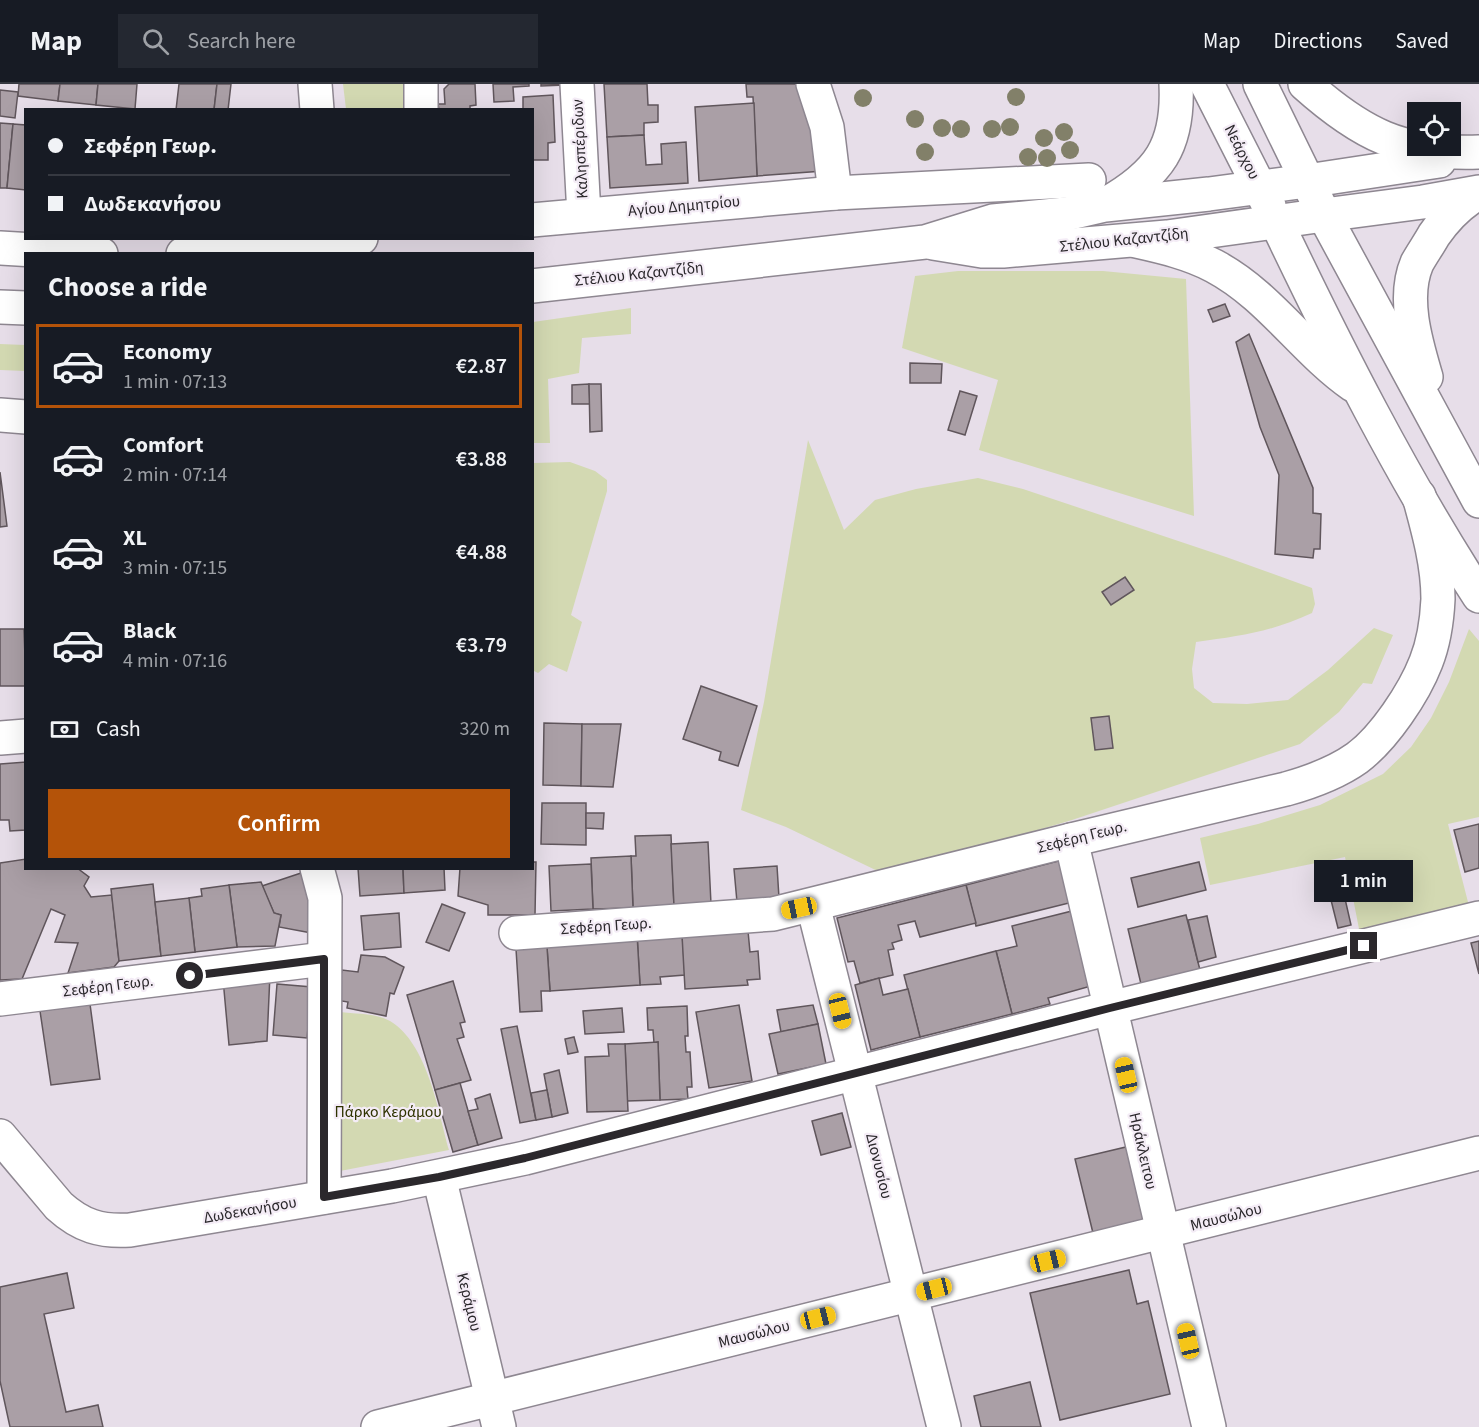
<!DOCTYPE html>
<html lang="en">
<head>
<meta charset="utf-8">
<style>
	:root { --surface:#171b24; --page:#242831; --text:#f1f3f6; --muted:#9ea1a6; --line:#363941; --accent:#b45309 }
	body { margin:0; font-family:"Source Sans 3",sans-serif; background:var(--page); color:var(--text); height:100vh; display:flex; flex-direction:column; font-size:22px; white-space:nowrap }
	* { box-sizing:border-box; margin:0 }
	p { font-size:20px; color:var(--muted) }
	.icon { flex:none; width:33px; height:33px; fill:none; stroke:currentColor; stroke-width:2; stroke-linecap:round; stroke-linejoin:round }
	.map { position:relative; flex:1; overflow:hidden }
	.drawer { position:absolute; left:24px; top:168px; width:510px; height:618px; display:flex; flex-direction:column; background:var(--surface); border-radius:0px; box-shadow:0 6px 24px #0002 }
	.drawer>* { flex:none }
	.top-card { position:absolute; left:24px; top:24px; width:510px; height:132px; border-radius:0px; box-shadow:0 6px 24px #0002; display:grid; align-content:center; height:132px; padding:0 24px; background:var(--surface) }
	.fabs { position:absolute; left:1407px; top:18px; display:grid; gap:12px }
	.fabs a { display:grid; place-items:center; width:54px; height:54px; border-radius:0px; background:var(--surface); box-shadow:0 6px 24px #0002; font-size:30px }
	.end { position:absolute; width:27px; height:27px; margin:-14px; border:8px solid #2b282c; background:#fff; box-shadow:0 0 0 3px #fff }
	.from { border-radius:50% }
	.bubble { position:absolute; height:42px; border-radius:0px; background:var(--surface); box-shadow:0 6px 24px #0002; font-size:20px; font-weight:600; line-height:42px; text-align:center }
	.car { position:absolute; width:18px; height:36px; margin:-18px -9px; border-radius:8px; box-shadow:0 0 4px 2px #0007; background:linear-gradient(#f5c518 24%,#345 0 40%,#f5c518 0 76%,#345 0 86%,#f5c518 0) }
	.top-card b { display:flex; align-items:center; gap:21px; height:57px; font-size:22px }
	.top-card b+b { border-top:2px solid var(--line) }
	.top-card i { width:15px; height:15px; background:var(--text) }
	ul { padding:0; list-style:none }
	li { display:flex; align-items:center; gap:18px; height:84px; margin:0 12px 9px; padding:0 12px; border:3px solid transparent; border-radius:0px }
	li div { flex:1 }
	li b { display:block; font-size:22px }
	li em { font-style:normal; font-weight:600 }
	li.current { border-color:var(--accent) }
	li>.icon { width:54px; height:54px; stroke-width:1.5 }
	h2 { padding:0 24px; font-size:27px; line-height:72px }
	.pay { display:flex; align-items:center; gap:15px; height:66px; padding:0 24px; font-size:22px }
	.pay p { margin-inline-start:auto }
	.button { display:flex; gap:12px; margin-top:auto; padding:12px 24px }
	.button a { flex:1; height:69px; border-radius:0px; background:var(--accent); color:#fff; font-size:24px; font-weight:600; line-height:69px; text-align:center }
	header { display:flex; align-items:center; gap:36px; box-sizing:border-box; height:84px; padding:0 30px; background:var(--surface); border-bottom:2px solid var(--line) }
	header strong { font-size:28px }
	nav { display:flex; gap:33px; margin-inline-start:auto; font-size:21px }
	.search { width:420px; height:54px; background:var(--page); display:flex; align-items:center; gap:15px; box-sizing:border-box; padding:0 21px; border-radius:0px; color:var(--muted); font-size:22px }
	.map>svg:first-child { display:block }
	.green { fill:#d3d9b2 }
	.building { fill:#aa9fa6; stroke:#60565c; stroke-width:1.5 }
	.lines { fill:none; stroke-linecap:round; stroke-linejoin:round }
	.minor-casing { stroke:#8e8791; stroke-width:36 }
	.major-casing { stroke:#8e8791; stroke-width:36 }
	.minor { stroke:#fff; stroke-width:33 }
	.major { stroke:#fff; stroke-width:33 }
	.tree { fill:#828069 }
	.route { stroke:#2b282c; stroke-width:8 }
	.labels { text-anchor:middle; dominant-baseline:central; stroke-width:4.5; stroke-linejoin:round; paint-order:stroke }
	.street-label { font-size:16px; fill:#2b282c; stroke:#f4ecf6 }
	.park-label { font-size:16px; fill:#2f3300; stroke:#f4ecf6 }
</style>
</head>
<body>
<header>
<strong>Map</strong>
<div class="search"><svg class="icon" aria-label="search" viewBox="0 0 24 24"><circle cx="10" cy="10" r="6"/><path d="M15 15l6 6"/></svg>Search here</div>
<nav><a>Map</a><a>Directions</a><a>Saved</a></nav>
</header>
<div class="map">
<svg width="1479" height="1343" viewBox="0 0 1479 1343">
	<rect width="100%" height="100%" fill="#e7dee9"/>
	<g class="green">
		<polygon points="343,0 405,0 404,25 346,25"/>
		<polygon points="958,187 1103,187 1186,195 1194,432 979,366 998,296 902,264 915,192"/>
		<polygon points="631,224 631,250 582,254 579,289 548,295 550,359 533,359 533,238"/>
		<polygon points="0,260 25,261 25,287 0,286"/>
		<path d="M808,356l36,90 31,-30 41,-11 62,-11 45,11 203,68 86,31 3,16 -3,9c-41,19 -72,23 -116,29l-4,27 2,19 19,15 34,1 41,-4 40,-30 46,-42 19,7 -21,49 -9,-1 -24,29 -39,32 -228,76 -186,55 -100,-48 -45,-17 23,-108z"/>
		<polygon points="570,378 595,387 607,396 607,407 571,531 582,538 567,588 549,580 538,589 532,586 533,379"/>
		<polygon points="1469,545 1479,557 1479,733 1448,740 1469,822 1360,850 1345,773 1210,801 1200,754 1258,740 1320,721 1383,690 1411,663 1431,634 1449,598"/>
		<path d="M340,928c15,2 36,1 50,9 38,23 48,90 59,129l-109,21z"/>
	</g>
	<g class="building">
		<polygon points="19,0 60,0 58,17 18,12"/>
		<polygon points="60,0 98,0 96,21 58,17"/>
		<polygon points="98,0 137,0 135,25 96,21"/>
		<polygon points="179,0 217,0 214,26 176,26"/>
		<polygon points="217,0 231,0 228,26 214,26"/>
		<polygon points="449,0 475,0 476,21 470,22 470,26 439,26 438,20 445,20 444,5"/>
		<polygon points="493,0 529,0 529,2 513,3 514,17 494,18"/>
		<polygon points="541,0 565,0 565,1 541,2"/>
		<polygon points="604,0 647,0 648,21 658,21 658,38 644,39 644,51 607,53"/>
		<polygon points="746,0 799,0 823,87 757,92 753,13 747,13"/>
		<polygon points="0,6 18,8 15,34 0,32"/>
		<polygon points="553,11 555,58 548,59 548,76 532,76 532,26 523,26 523,13"/>
		<polygon points="754,19 757,92 699,97 695,23"/>
		<polygon points="0,39 13,40 7,104 0,104"/>
		<polygon points="13,40 26,41 26,106 7,104"/>
		<polygon points="644,51 646,81 662,80 661,60 686,58 688,99 610,104 607,53"/>
		<polygon points="1225,220 1230,232 1213,238 1208,226"/>
		<polygon points="1249,250 1313,404 1313,429 1321,430 1320,465 1314,465 1313,474 1275,470 1279,391 1260,343 1236,258"/>
		<polygon points="910,279 942,280 941,299 910,299"/>
		<polygon points="589,300 590,320 572,320 572,301"/>
		<polygon points="589,300 601,300 602,347 590,348"/>
		<polygon points="960,307 977,312 965,351 948,346"/>
		<polygon points="0,388 7,442 0,443"/>
		<polygon points="1125,493 1134,506 1111,521 1102,508"/>
		<polygon points="0,545 24,545 26,602 0,602"/>
		<polygon points="701,602 757,622 738,682 719,676 721,668 683,655"/>
		<polygon points="1109,632 1113,664 1095,666 1091,634"/>
		<polygon points="544,639 582,640 581,702 543,701"/>
		<polygon points="582,640 621,640 613,703 581,702"/>
		<polygon points="26,678 26,746 10,747 9,736 0,736 0,680"/>
		<polygon points="542,719 586,719 586,761 541,760"/>
		<polygon points="586,729 604,729 603,745 586,744"/>
		<polygon points="1479,740 1479,784 1465,788 1454,746"/>
		<polygon points="671,751 674,822 633,824 631,772 636,772 635,752"/>
		<polygon points="708,758 711,820 674,822 671,760"/>
		<polygon points="631,772 633,824 593,825 591,774"/>
		<polygon points="26,775 26,784 77,784 89,793 84,802 91,813 112,811 119,877 114,883 68,889 78,859 55,858 65,831 51,825 22,895 0,896 0,779"/>
		<polygon points="1062,776 1073,818 976,842 966,801"/>
		<polygon points="532,778 536,778 535,831 488,831 488,821 458,812 460,784 532,784"/>
		<polygon points="1199,778 1206,806 1138,823 1131,794"/>
		<polygon points="591,780 593,825 551,827 549,782"/>
		<polygon points="777,782 779,814 737,818 734,785"/>
		<polygon points="358,784 403,784 404,809 360,812"/>
		<polygon points="403,784 444,784 445,806 404,809"/>
		<polygon points="1338,784 1351,841 1338,844 1324,788"/>
		<polygon points="304,788 317,850 279,843 281,831 274,829 262,802"/>
		<polygon points="261,798 274,829 281,831 275,862 237,863 229,801"/>
		<polygon points="153,800 161,872 119,877 111,805"/>
		<polygon points="229,801 237,863 195,868 189,814 202,812 201,805"/>
		<polygon points="966,801 976,839 920,853 915,837 898,841 902,856 892,859 894,865 888,866 893,891 860,899 854,877 848,878 837,834"/>
		<polygon points="189,814 195,868 161,872 155,818"/>
		<polygon points="442,820 465,829 449,867 426,858"/>
		<polygon points="1072,827 1091,902 1048,914 1050,920 1012,930 996,867 1017,862 1012,842"/>
		<polygon points="399,829 401,863 364,866 361,832"/>
		<polygon points="1186,831 1200,886 1141,900 1128,845"/>
		<polygon points="1207,832 1216,873 1198,878 1188,836"/>
		<polygon points="682,847 685,891 660,893 661,900 640,901 637,850"/>
		<polygon points="748,847 750,868 758,867 760,895 747,896 748,901 685,905 682,851"/>
		<polygon points="637,850 640,901 550,907 547,863"/>
		<polygon points="1479,857 1479,890 1471,859"/>
		<polygon points="547,863 550,907 541,907 542,927 520,928 516,865"/>
		<polygon points="996,867 1012,930 920,953 904,891"/>
		<polygon points="361,871 385,873 404,883 394,910 390,909 386,932 347,924 348,918 336,916 342,886 358,888"/>
		<polygon points="270,890 267,957 229,961 223,895"/>
		<polygon points="879,894 883,911 908,905 920,953 871,966 855,901"/>
		<polygon points="453,897 465,938 460,939 464,953 457,955 471,996 435,1006 407,911"/>
		<polygon points="277,900 312,903 307,954 273,951"/>
		<polygon points="90,920 100,995 51,1001 40,927"/>
		<polygon points="739,921 752,997 709,1004 696,928"/>
		<polygon points="813,921 818,940 781,948 777,926"/>
		<polygon points="687,922 688,952 685,952 686,968 690,968 692,1003 687,1003 688,1015 660,1016 658,958 654,959 653,946 648,946 647,924"/>
		<polygon points="622,924 624,948 585,950 583,927"/>
		<polygon points="818,940 826,980 778,990 769,950"/>
		<polygon points="517,942 536,1036 520,1039 501,945"/>
		<polygon points="574,953 578,968 568,970 565,955"/>
		<polygon points="658,958 660,1016 627,1017 625,960"/>
		<polygon points="608,960 625,960 628,1027 587,1028 585,973 609,972"/>
		<polygon points="559,986 568,1029 552,1033 544,990"/>
		<polygon points="460,999 478,1061 453,1068 435,1006"/>
		<polygon points="547,1006 552,1033 536,1036 531,1009"/>
		<polygon points="490,1010 502,1054 478,1061 468,1027 478,1025 475,1015"/>
		<polygon points="842,1029 851,1063 821,1071 812,1037"/>
		<polygon points="1126,1063 1144,1137 1093,1149 1075,1075"/>
		<polygon points="1129,1186 1137,1220 1148,1217 1170,1310 1060,1336 1030,1209"/>
		<polygon points="67,1189 74,1224 44,1230 66,1328 98,1321 103,1343 10,1343 0,1297 0,1203"/>
		<polygon points="1030,1298 1041,1343 981,1343 974,1312"/>
	</g>
	<g class="lines">
		<defs>
			<g id="minor">
				<polyline points="315,0 317,26"/>
				<polyline points="421,0 421,26"/>
				<polyline points="577,0 584,131"/>
				<polyline points="813,0 827,43 835,109"/>
				<path d="M1305,0c56,50 97,71 174,68"/>
				<polyline points="1307,97 1439,77"/>
				<polyline points="1479,108 1423,118 1324,131 1479,417"/>
				<polyline points="532,136 835,109 1089,96"/>
				<path d="M1276,137c60,126 127,258 203,375"/>
				<path d="M1136,157c27,6 53,12 78,25 55,29 89,84 139,119"/>
				<polyline points="0,164 101,170"/>
				<polyline points="183,170 240,166 361,154"/>
				<path d="M1426,293c-10,-34 -24,-79 -9,-114 5,-9 12,-19 17,-28 12,-17 25,-31 43,-41"/>
				<polyline points="0,331 26,333"/>
				<polyline points="0,654 26,652"/>
				<polyline points="1071,756 1209,1343"/>
				<polyline points="317,784 325,814 324,1113"/>
				<polyline points="813,821 944,1343"/>
				<path d="M516,849l257,-19 298,-74 215,-51c25,-7 50,-16 71,-31 27,-20 57,-65 69,-96 8,-20 11,-42 12,-63 0,-35 -10,-70 -19,-103"/>
				<polyline points="0,915 324,875"/>
				<path d="M0,1052l59,70c22,20 42,26 71,24l262,-44 133,-28 585,-150 369,-90"/>
				<polyline points="439,1093 499,1343"/>
				<polyline points="378,1343 1479,1069"/>
			</g>
			<g id="major">
				<polyline points="1207,0 1269,122"/>
				<path d="M1106,120c53,-30 73,-58 70,-120"/>
				<polyline points="933,159 982,167 1003,167 1167,153 1324,131 1260,0"/>
				<polyline points="532,202 925,158 993,137 1066,130 1105,121 1209,110 1307,97"/>
				<polyline points="0,223 26,224"/>
			</g>
		</defs>
		<use href="#minor" class="minor-casing"/>
		<use href="#major" class="major-casing"/>
		<use href="#minor" class="minor"/>
		<use href="#major" class="major"/>
	</g>
	<g class="tree">
		<circle cx="1016" cy="13" r="9"/>
		<circle cx="863" cy="14" r="9"/>
		<circle cx="915" cy="35" r="9"/>
		<circle cx="1010" cy="43" r="9"/>
		<circle cx="942" cy="44" r="9"/>
		<circle cx="961" cy="45" r="9"/>
		<circle cx="992" cy="45" r="9"/>
		<circle cx="1064" cy="48" r="9"/>
		<circle cx="1044" cy="54" r="9"/>
		<circle cx="1070" cy="66" r="9"/>
		<circle cx="925" cy="68" r="9"/>
		<circle cx="1028" cy="73" r="9"/>
		<circle cx="1047" cy="74" r="9"/>
	</g>
	<g class="lines">
		<polyline class="route" points="190,892 324,875 324,1113 439,1093 525,1074 1110,924 1364,862"/>
	</g>
	<g class="labels">
		<g class="street-label">
			<text transform="translate(580 65) rotate(-93)">Καλησπέριδων</text>
			<text transform="translate(1242 68) rotate(63)">Νεάρχου</text>
			<text transform="translate(684 122) rotate(-5)">Αγίου Δημητρίου</text>
			<text transform="translate(1124 156) rotate(-6)">Στέλιου Καζαντζίδη</text>
			<text transform="translate(639 190) rotate(-6)">Στέλιου Καζαντζίδη</text>
			<text transform="translate(1082 753) rotate(-14)">Σεφέρη Γεωρ.</text>
			<text transform="translate(606 842) rotate(-4)">Σεφέρη Γεωρ.</text>
			<text transform="translate(108 902) rotate(-7)">Σεφέρη Γεωρ.</text>
			<text transform="translate(1143 1067) rotate(77)">Ηράκλειτου</text>
			<text transform="translate(879 1082) rotate(76)">Διονυσίου</text>
			<text transform="translate(250 1126) rotate(-10)">Δωδεκανήσου</text>
			<text transform="translate(1226 1133) rotate(-14)">Μαυσώλου</text>
			<text transform="translate(469 1218) rotate(76)">Κεράμου</text>
			<text transform="translate(754 1250) rotate(-14)">Μαυσώλου</text>
		</g>
		<g class="park-label">
			<text x="388" y="1028">Πάρκο Κεράμου</text>
		</g>
	</g>
</svg>
<div class="fabs">
<a><svg class="icon" aria-label="locate" viewBox="0 0 24 24"><circle cx="12" cy="12" r="6"/><path d="M12 2v4M12 18v4M2 12h4M18 12h4"/></svg></a>
</div>
<i class="end from" style="left:190px;top:892px"></i>
<i class="end" style="left:1364px;top:862px"></i>
<div class="bubble" style="left:1314px;top:776px;width:99px">1 min</div>
<i class="car" style="left:799px;top:824px;rotate:258deg"></i>
<i class="car" style="left:840px;top:927px;rotate:166deg"></i>
<i class="car" style="left:1126px;top:991px;rotate:347deg"></i>
<i class="car" style="left:1048px;top:1177px;rotate:76deg"></i>
<i class="car" style="left:934px;top:1205px;rotate:256deg"></i>
<i class="car" style="left:818px;top:1234px;rotate:76deg"></i>
<i class="car" style="left:1188px;top:1257px;rotate:347deg"></i>
<div class="top-card">
<b><i class="from"></i>Σεφέρη Γεωρ.</b>
<b><i></i>Δωδεκανήσου</b>
</div>
<section class="drawer">
<h2>Choose a ride</h2>
<ul>
<li class="current"><svg class="icon" aria-label="car" viewBox="0 0 24 24"><path d="M5 17H2v-5l4-1 3-4h7l3 4 3 1v5h-3M9 17h6M6 11h13"/><circle cx="7" cy="17" r="2"/><circle cx="17" cy="17" r="2"/></svg><div><b>Economy</b><p>1 min · 07:13</p></div><em>€2.87</em></li>
<li><svg class="icon" aria-label="car" viewBox="0 0 24 24"><path d="M5 17H2v-5l4-1 3-4h7l3 4 3 1v5h-3M9 17h6M6 11h13"/><circle cx="7" cy="17" r="2"/><circle cx="17" cy="17" r="2"/></svg><div><b>Comfort</b><p>2 min · 07:14</p></div><em>€3.88</em></li>
<li><svg class="icon" aria-label="car" viewBox="0 0 24 24"><path d="M5 17H2v-5l4-1 3-4h7l3 4 3 1v5h-3M9 17h6M6 11h13"/><circle cx="7" cy="17" r="2"/><circle cx="17" cy="17" r="2"/></svg><div><b>XL</b><p>3 min · 07:15</p></div><em>€4.88</em></li>
<li><svg class="icon" aria-label="car" viewBox="0 0 24 24"><path d="M5 17H2v-5l4-1 3-4h7l3 4 3 1v5h-3M9 17h6M6 11h13"/><circle cx="7" cy="17" r="2"/><circle cx="17" cy="17" r="2"/></svg><div><b>Black</b><p>4 min · 07:16</p></div><em>€3.79</em></li>
</ul>
<div class="pay"><svg class="icon" aria-label="cash" viewBox="0 0 24 24"><path d="M3 7h18v10H3z"/><circle cx="12" cy="12" r="2"/></svg>Cash<p>320 m</p></div>
<div class="button"><a>Confirm</a></div>
</section>
</div>
</body>
</html>
